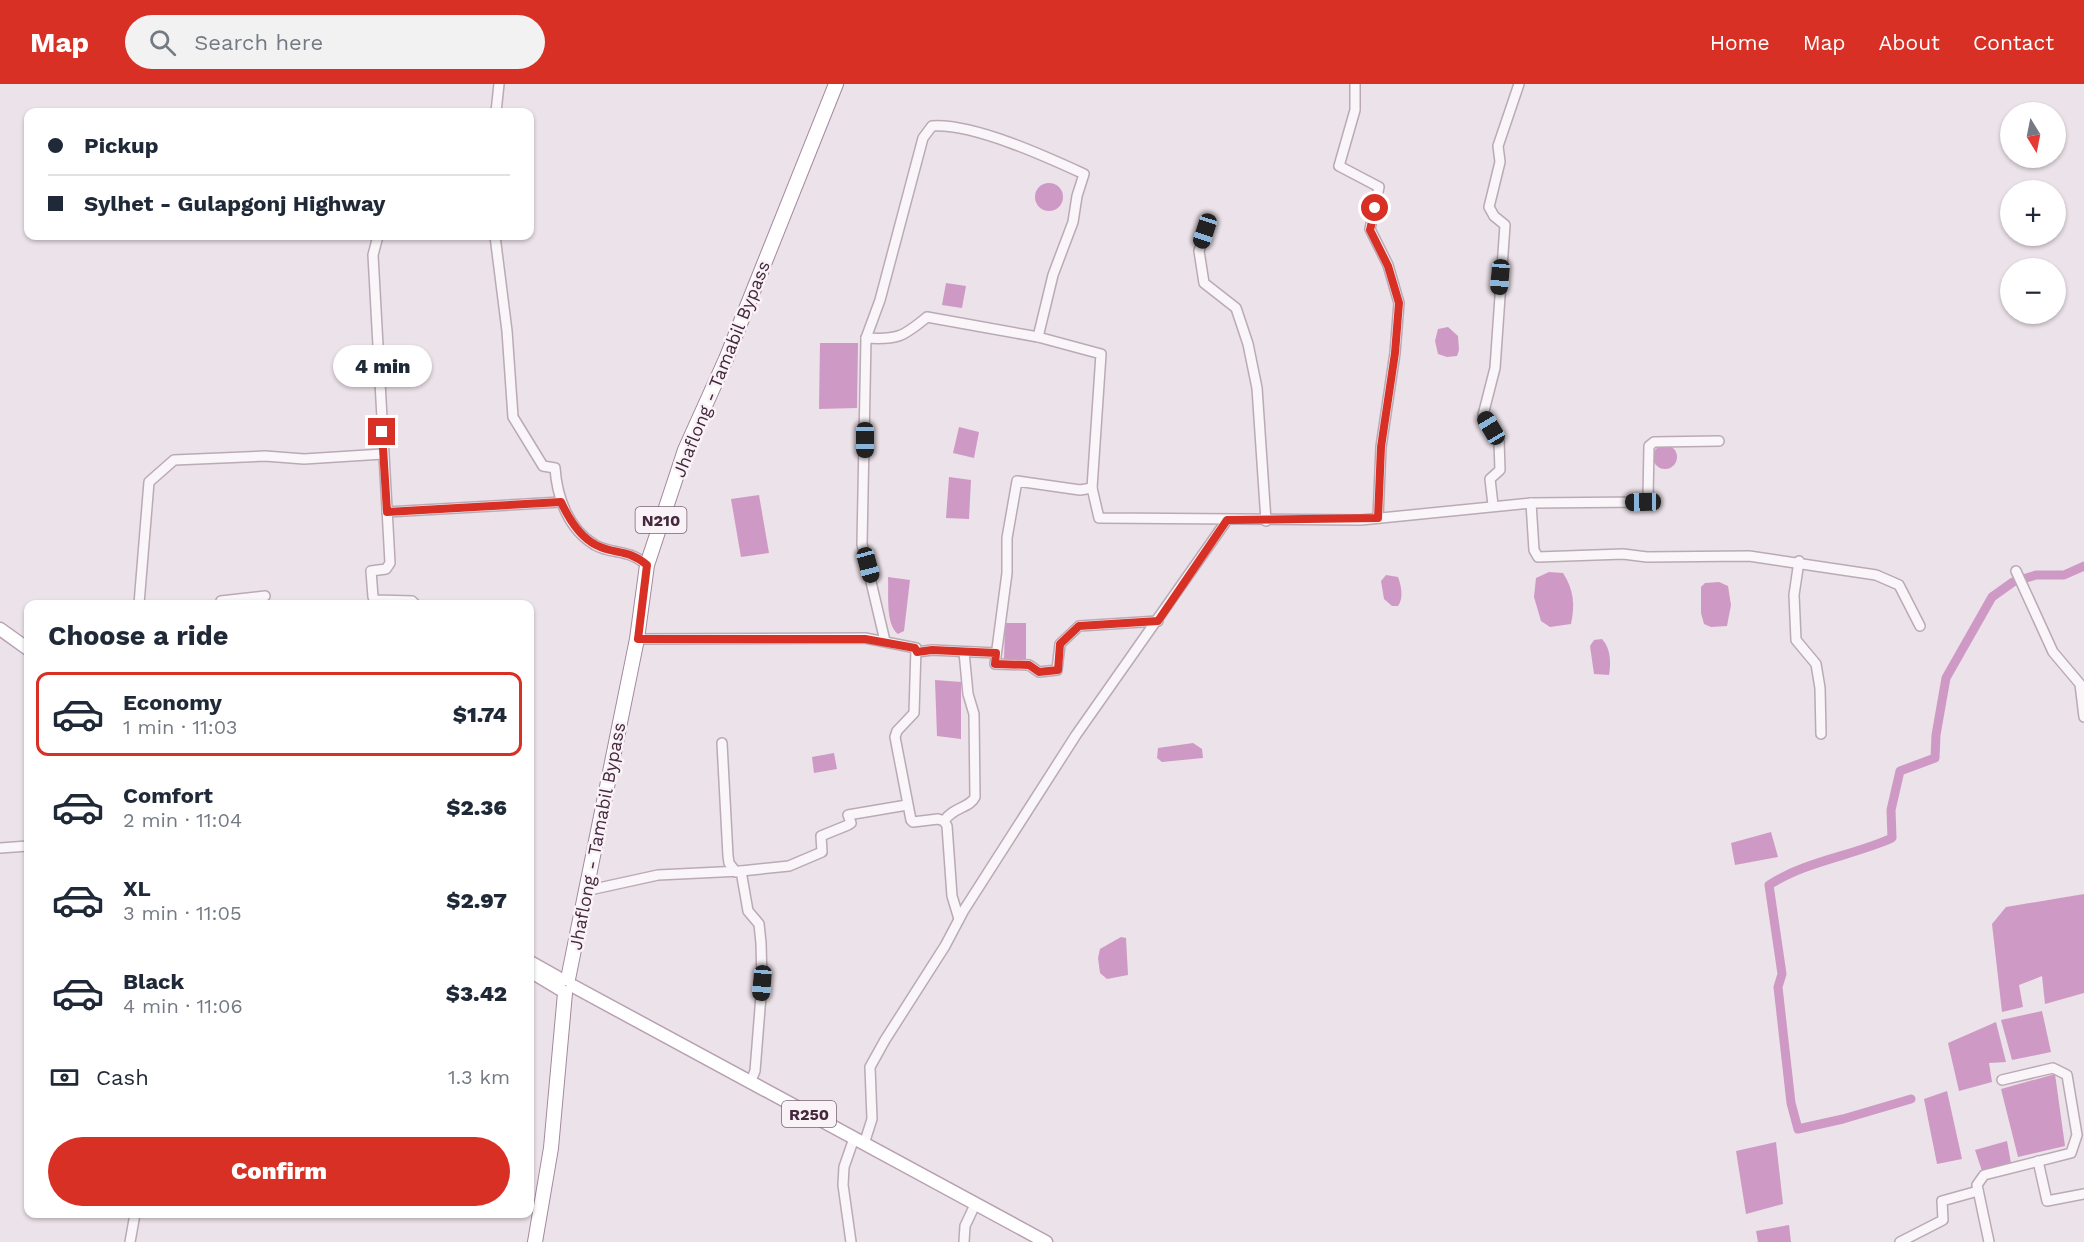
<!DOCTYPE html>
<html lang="en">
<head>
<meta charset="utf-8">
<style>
	:root { --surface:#fff; --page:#f2f2f3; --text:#1f2937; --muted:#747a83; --line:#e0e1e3; --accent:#d93025 }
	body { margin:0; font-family:"Work Sans",sans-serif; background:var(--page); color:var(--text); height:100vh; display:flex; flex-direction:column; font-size:22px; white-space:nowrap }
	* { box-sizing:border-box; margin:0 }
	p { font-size:20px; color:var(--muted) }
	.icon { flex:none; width:33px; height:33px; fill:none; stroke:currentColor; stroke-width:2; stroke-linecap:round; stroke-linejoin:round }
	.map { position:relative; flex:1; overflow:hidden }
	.drawer { position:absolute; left:24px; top:516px; width:510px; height:618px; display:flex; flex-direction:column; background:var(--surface); border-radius:12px; box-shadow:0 2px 4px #0004 }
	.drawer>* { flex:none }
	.banner { position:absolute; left:24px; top:24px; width:510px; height:132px; border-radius:12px; box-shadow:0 2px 4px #0004; display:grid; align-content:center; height:132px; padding:0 24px; background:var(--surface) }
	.needle { width:39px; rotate:170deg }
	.fabs { position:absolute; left:2000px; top:18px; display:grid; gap:12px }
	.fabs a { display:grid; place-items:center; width:66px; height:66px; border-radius:50%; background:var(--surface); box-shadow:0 2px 4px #0004; font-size:30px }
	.end { position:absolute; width:27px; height:27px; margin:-14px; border:8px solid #d93025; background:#fff; box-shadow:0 0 0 3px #fff }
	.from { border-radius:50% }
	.bubble { position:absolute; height:42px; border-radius:21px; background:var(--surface); box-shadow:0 2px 4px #0004; font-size:20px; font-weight:800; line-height:42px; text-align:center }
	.car { position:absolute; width:18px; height:36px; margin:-18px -9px; border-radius:8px; box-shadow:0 0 4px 2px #0007; background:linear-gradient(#222 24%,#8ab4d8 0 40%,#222 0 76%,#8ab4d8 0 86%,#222 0) }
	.banner b { display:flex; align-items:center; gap:21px; height:57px; font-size:22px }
	.banner b+b { border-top:2px solid var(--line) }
	.banner i { width:15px; height:15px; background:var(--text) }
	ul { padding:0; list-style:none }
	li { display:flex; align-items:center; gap:18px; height:84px; margin:0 12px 9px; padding:0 12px; border:3px solid transparent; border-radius:12px }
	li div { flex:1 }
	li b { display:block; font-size:22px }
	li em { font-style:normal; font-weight:800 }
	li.selected { border-color:var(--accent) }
	li>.icon { width:54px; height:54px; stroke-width:1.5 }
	h2 { padding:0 24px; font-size:27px; line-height:72px }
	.pay { display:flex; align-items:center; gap:15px; height:66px; padding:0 24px; font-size:22px }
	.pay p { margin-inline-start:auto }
	.primary-button { display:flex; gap:12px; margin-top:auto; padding:12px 24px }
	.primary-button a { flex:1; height:69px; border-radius:36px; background:var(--accent); color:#fff; font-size:24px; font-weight:800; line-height:69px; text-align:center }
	header { display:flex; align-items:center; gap:36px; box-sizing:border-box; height:84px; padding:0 30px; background:var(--accent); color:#fff }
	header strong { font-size:28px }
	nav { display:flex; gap:33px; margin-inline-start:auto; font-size:21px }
	.search { width:420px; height:54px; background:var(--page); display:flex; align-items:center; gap:15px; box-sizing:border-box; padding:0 21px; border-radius:33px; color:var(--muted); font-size:22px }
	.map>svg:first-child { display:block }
	.water { fill:#cf99c6 }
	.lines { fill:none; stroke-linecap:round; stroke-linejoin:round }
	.canal { stroke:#cf99c6; stroke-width:9 }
	.minor-casing { stroke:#baaab5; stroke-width:12 }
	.major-casing { stroke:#b9a0b2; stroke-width:15 }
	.highway-casing { stroke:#a4879d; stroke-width:16 }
	.minor { stroke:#f9f5f8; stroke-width:9 }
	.major { stroke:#fff; stroke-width:12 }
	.highway { stroke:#fff; stroke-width:14 }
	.route { stroke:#d93025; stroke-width:8 }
	.labels { text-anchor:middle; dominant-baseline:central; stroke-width:5; stroke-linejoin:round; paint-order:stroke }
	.shield { fill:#f9f2f7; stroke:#7b6575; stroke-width:1.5 }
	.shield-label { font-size:16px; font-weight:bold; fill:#45283d }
	.street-label { font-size:18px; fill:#45283d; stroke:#f9f2f7 }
</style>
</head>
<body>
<header>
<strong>Map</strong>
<div class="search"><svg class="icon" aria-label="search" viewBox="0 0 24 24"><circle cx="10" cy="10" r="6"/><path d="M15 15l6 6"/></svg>Search here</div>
<nav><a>Home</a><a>Map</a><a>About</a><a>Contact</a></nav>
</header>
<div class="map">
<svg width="2084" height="1158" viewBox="0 0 2084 1158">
	<rect width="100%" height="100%" fill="#ece2e9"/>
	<g class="water">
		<circle cx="1049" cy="113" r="14"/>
		<polygon points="946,199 966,202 962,224 942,221"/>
		<polygon points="1448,243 1458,252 1459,266 1457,272 1447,273 1438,270 1435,257 1438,245"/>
		<polygon points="820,259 858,259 857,324 819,325"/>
		<polygon points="959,343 979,348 974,374 953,369"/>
		<circle cx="1665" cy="373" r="12"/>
		<polygon points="949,393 971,396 969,435 946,434"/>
		<polygon points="759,411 769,469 741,473 731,415"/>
		<path d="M1549,488l14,1c11,17 12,32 8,51l-21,3 -9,-6 -7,-24 2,-19z"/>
		<path d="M1386,491l12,2c3,8 6,21 0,29h-6l-8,-7 -3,-18z"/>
		<path d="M888,493l22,3 -6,51 -6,3c-13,-10 -9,-41 -10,-57z"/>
		<polygon points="1719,498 1728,502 1731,521 1727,542 1711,543 1704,540 1701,529 1701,503 1705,499"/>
		<polygon points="1005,539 1026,539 1026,576 1004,575"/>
		<path d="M1602,555c9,9 9,25 7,36l-15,-1 -4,-28 4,-6z"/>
		<polygon points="935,596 961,598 961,655 937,652"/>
		<polygon points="1193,659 1202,665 1203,674 1162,678 1157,674 1158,664"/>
		<polygon points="834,669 837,685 814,689 812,673"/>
		<polygon points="1771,748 1778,773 1735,781 1731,759"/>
		<polygon points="2084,810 2084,909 2045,920 2042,892 2019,901 2023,923 2002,928 1992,840 2006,823"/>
		<polygon points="1121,853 1126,854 1128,891 1107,895 1100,889 1098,874 1100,865"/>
		<polygon points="2042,927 2051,968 2012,976 2001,936"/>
		<polygon points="1996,938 2006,978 1989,979 1992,998 1959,1007 1948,959"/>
		<polygon points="2055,990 2065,1062 2018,1073 2001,1005"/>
		<polygon points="1947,1007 1962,1075 1937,1080 1924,1015"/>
		<polygon points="2007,1057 2011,1079 1982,1087 1975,1066"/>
		<polygon points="1776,1058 1783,1120 1746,1130 1736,1067"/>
		<polygon points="1789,1141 1791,1158 1758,1158 1756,1147"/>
	</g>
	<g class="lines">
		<path class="canal" d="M1911,1015l-68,20 -45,10 -7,-26 -13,-116 4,-13 -13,-89c37,-24 83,-29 123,-47l-1,-28 9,-39 35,-13 1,-23 10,-57 46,-81 21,-15 23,-7h28l20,-9"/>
		<defs>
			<g id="minor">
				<polyline points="1355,0 1355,26 1339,82 1379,103 1370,145 1388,181 1399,219 1395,269 1381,363 1378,434"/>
				<polyline points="496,28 499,0"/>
				<polyline points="1205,147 1199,167 1204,199 1236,224 1248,260 1257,304 1266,437"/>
				<polyline points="378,152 373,171 390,479 386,485 371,487 373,513 375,516 412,517 415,520"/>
				<path d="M495,152l12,95 6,86 30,49 12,2c2,29 13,61 40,77 18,10 32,3 52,20"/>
				<path d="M866,254c31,2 37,-1 61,-21l111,20 63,17 -9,134 7,30 262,2 170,-17 112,-1 5,-5 1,-51 5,-4 65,-1"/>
				<polyline points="1092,404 1080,406 1017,397 1007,454 1007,489 995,580 1029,581 1039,588 1057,586 1060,560 1079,542 1158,537"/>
				<polyline points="1531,419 1534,466 1538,473 1623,470 1647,473 1749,472 1876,491 1899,501 1920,542"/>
				<polyline points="1493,421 1490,395 1500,386 1499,357 1483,331 1495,284 1505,141 1494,132 1489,123 1500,78 1498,62 1519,0"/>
				<polyline points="387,428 561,418"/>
				<polyline points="1799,477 1794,511 1796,556 1816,580 1820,604 1821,650"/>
				<polyline points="2016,487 2053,568 2080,600 2084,633"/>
				<polyline points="139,520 149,398 174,376 265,372 304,375 383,370"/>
				<polyline points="222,520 221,517 265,512"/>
				<polyline points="637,555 865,554 916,564 914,629 897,647 895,653 911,736 913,738 938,735 944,737 947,742 952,812 959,835"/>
				<path d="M885,557l-23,-97 4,-206 14,-38 43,-162 9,-12c41,-3 115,31 152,48l-7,22 -4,26 -20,53 -15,62"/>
				<polyline points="917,568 932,566 996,569"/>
				<polyline points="722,659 728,772 729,779 736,788"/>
				<path d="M944,737c9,-14 26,-13 31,-24l-1,-83 -6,-20 -4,-42"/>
				<polyline points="0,764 28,762"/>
				<polyline points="741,787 789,782 822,768 821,752 848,741 851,739 848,731 907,721"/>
				<polyline points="585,807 658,791 741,787 748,827 759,840 761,859 762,899 755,987 750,999"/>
				<polyline points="864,1060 872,1035 870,983 885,956 945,862 964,826 1076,651 1227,436"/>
				<polyline points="2038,1077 2047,1117 2084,1110"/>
				<polyline points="130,1158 135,1130"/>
				<polyline points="851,1158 843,1101 844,1083 852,1060"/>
				<polyline points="964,1158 965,1142 973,1125"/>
				<polyline points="1900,1158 1943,1136 1942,1117 1978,1107"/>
				<polyline points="1989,1158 1977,1101 1984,1091 2071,1069 2077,1051 2067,991 2053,984 2002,996"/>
			</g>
			<g id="major">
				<polyline points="0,545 28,565"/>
				<polyline points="530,878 562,896"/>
				<polyline points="530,887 560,905"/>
				<polyline points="573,902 1046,1158"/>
			</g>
			<g id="highway">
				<polyline points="568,895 637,555 647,481 685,366 726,275 836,0"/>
				<polyline points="535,1158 551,1064 565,909"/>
			</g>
		</defs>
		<use href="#minor" class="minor-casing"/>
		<use href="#major" class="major-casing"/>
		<use href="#highway" class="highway-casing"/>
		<use href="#minor" class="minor"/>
		<use href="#major" class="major"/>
		<use href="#highway" class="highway"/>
	</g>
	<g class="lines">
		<path class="route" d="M382,348l5,80 174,-10c7,15 19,35 35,43 19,10 31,3 51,20l-9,74h227l50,9 2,4 15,-2 64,3 -1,11 34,1 10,7 19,-2 2,-26 19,-18 79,-5 69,-101 151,-2 3,-71 14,-94 4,-50 -11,-37 -18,-36 5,-22"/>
	</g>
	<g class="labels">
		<g class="shield">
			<rect x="635.5" y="423" width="51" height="26" rx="4.5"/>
			<rect x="782" y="1017" width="54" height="26" rx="4.5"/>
		</g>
		<g class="shield-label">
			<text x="661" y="436">N210</text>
			<text x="809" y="1030">R250</text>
		</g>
		<g class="street-label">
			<text transform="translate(721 285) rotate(-68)">Jhaflong - Tamabil Bypass</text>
			<text transform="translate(597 752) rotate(-79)">Jhaflong - Tamabil Bypass</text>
		</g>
	</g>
</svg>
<div class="fabs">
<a><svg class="needle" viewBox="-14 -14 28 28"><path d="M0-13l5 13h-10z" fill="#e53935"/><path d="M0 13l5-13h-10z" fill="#747a83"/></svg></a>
<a>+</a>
<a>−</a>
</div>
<i class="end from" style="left:1375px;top:124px"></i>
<i class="end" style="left:382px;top:348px"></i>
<div class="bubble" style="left:333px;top:261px;width:99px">4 min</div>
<i class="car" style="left:1205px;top:147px;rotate:198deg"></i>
<i class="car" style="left:1500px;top:193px;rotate:185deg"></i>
<i class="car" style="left:1491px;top:344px;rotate:329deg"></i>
<i class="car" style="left:865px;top:356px;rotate:180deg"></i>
<i class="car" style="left:1643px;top:418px;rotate:269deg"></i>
<i class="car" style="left:868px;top:481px;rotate:165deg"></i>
<i class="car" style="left:762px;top:899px;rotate:185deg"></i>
<div class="banner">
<b><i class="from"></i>Pickup</b>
<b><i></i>Sylhet - Gulapgonj Highway</b>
</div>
<section class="drawer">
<h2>Choose a ride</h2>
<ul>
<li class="selected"><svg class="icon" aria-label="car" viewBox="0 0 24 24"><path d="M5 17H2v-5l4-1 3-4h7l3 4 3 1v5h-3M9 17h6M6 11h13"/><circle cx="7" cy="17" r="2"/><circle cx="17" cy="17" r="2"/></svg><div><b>Economy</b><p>1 min · 11:03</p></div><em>$1.74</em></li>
<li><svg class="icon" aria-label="car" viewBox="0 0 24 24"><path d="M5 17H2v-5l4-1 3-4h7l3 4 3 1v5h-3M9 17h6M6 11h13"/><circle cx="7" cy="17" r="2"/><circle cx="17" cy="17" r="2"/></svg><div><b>Comfort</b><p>2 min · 11:04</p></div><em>$2.36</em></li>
<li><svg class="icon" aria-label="car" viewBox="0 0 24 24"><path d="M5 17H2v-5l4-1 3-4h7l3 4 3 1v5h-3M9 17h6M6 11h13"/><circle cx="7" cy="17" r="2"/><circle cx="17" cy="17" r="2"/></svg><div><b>XL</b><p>3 min · 11:05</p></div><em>$2.97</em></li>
<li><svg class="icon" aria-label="car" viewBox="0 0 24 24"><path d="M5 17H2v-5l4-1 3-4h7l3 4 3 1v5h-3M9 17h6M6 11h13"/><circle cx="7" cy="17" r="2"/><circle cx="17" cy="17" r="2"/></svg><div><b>Black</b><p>4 min · 11:06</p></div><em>$3.42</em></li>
</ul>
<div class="pay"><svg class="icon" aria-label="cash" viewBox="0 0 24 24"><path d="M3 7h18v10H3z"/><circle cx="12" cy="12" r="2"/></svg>Cash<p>1.3 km</p></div>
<div class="primary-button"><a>Confirm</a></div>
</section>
</div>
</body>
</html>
